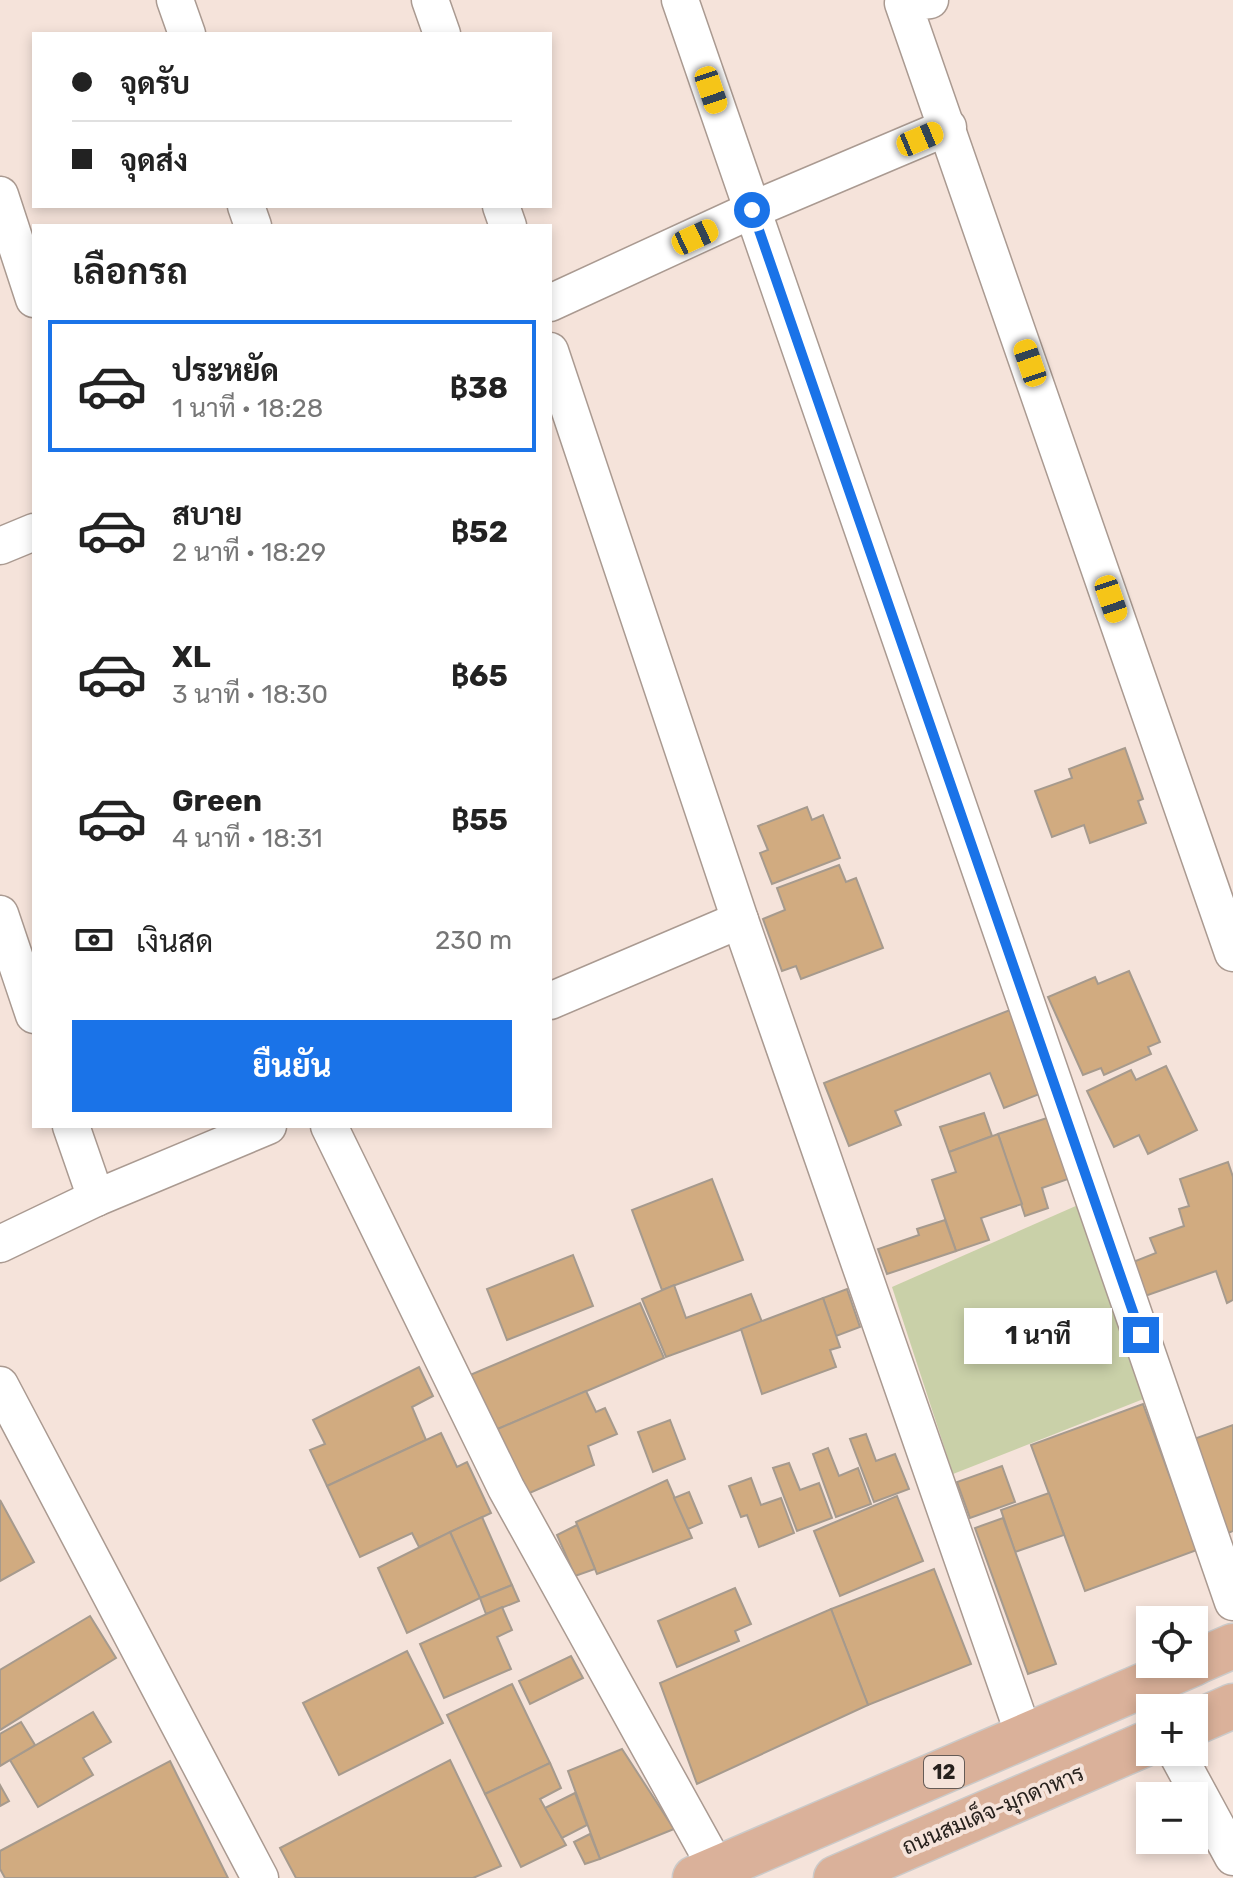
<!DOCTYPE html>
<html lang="th">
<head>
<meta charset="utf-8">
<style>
	:root { --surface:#fff; --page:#f6f6f6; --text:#222; --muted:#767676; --line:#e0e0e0; --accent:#1a73e8 }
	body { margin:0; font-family:Rubik,Sarabun,sans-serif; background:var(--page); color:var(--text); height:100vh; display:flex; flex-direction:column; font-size:30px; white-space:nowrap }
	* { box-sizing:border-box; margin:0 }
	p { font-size:26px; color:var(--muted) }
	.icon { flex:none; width:44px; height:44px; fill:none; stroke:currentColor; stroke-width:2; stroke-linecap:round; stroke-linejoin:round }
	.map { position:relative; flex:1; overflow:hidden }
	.sheet { position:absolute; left:32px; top:224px; width:520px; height:904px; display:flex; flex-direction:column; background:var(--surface); border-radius:0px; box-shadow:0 4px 12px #0003 }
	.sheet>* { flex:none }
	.hud { position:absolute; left:32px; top:32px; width:520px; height:176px; border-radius:0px; box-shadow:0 4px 12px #0003; display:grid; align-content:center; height:176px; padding:0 40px; background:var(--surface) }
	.tools { position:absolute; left:1136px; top:1606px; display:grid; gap:16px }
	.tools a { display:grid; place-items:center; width:72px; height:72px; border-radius:0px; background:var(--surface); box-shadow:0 4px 12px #0003; font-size:40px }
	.end { position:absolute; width:36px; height:36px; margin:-18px; border:10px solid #1a73e8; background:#fff; box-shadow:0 0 0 4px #fff }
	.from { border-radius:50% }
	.bubble { position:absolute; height:56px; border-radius:0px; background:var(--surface); box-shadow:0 4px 12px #0003; font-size:26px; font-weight:700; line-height:56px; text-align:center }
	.car { position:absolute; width:24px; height:48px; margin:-24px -12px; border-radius:10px; box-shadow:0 0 6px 2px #0007; background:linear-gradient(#f5c518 24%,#345 0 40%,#f5c518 0 76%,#345 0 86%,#f5c518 0) }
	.hud b { display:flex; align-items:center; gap:28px; height:76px; font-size:30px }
	.hud b+b { border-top:2px solid var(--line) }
	.hud i { width:20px; height:20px; background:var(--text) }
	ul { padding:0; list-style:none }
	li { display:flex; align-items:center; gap:24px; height:132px; margin:0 16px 12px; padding:0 24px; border:4px solid transparent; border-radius:0px }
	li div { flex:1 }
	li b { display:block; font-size:30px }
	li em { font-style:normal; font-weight:700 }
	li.selected { border-color:var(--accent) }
	li>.icon { width:72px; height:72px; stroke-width:1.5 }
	h2 { padding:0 40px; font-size:36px; line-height:96px }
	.pay { display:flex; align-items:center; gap:20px; height:88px; padding:0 40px; font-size:30px }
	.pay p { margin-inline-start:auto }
	.primary-button { display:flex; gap:16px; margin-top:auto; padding:16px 40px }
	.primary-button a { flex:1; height:92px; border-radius:0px; background:var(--accent); color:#fff; font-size:32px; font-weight:700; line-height:92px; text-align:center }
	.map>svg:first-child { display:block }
	.green { fill:#c9d0a8 }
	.building { fill:#d1ab80; stroke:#a69a8d; stroke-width:2 }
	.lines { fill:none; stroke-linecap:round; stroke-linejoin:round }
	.minor-casing { stroke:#aa9a91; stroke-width:39 }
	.primary-casing { stroke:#cbcac9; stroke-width:47 }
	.minor { stroke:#fff; stroke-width:36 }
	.primary { stroke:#dab19a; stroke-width:44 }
	.route { stroke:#1a73e8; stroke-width:10 }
	.labels { text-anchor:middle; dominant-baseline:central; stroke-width:8; stroke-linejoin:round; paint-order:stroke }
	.shield { fill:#f5e3da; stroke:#655b56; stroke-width:2 }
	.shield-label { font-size:20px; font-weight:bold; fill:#27211d }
	.street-label { font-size:22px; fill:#27211d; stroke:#f5e3da }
</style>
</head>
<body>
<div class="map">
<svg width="1233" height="1878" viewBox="0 0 1233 1878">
	<rect width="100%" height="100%" fill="#f5e3da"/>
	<polygon class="green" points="1078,1205 1146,1398 953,1474 892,1287"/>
	<g class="building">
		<polygon points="1125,748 1143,799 1138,801 1146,823 1090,843 1084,825 1052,837 1035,791 1072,778 1069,769"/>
		<polygon points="807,807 812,820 823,815 840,858 772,884 760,853 768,850 758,826"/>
		<polygon points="839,865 846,882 856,878 883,948 801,979 796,966 782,971 763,919 785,910 777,888"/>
		<polygon points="1129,971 1160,1042 1148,1047 1151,1054 1104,1075 1101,1068 1083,1075 1048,997 1095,977 1098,984"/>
		<polygon points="1010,1010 1042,1093 1004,1108 990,1073 895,1111 901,1125 849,1146 824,1083"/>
		<polygon points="1166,1066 1197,1130 1148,1154 1139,1135 1114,1147 1087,1091 1131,1070 1136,1080"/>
		<polygon points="984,1113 992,1136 949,1152 940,1127"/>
		<polygon points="1050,1117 1071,1178 1042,1188 1048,1208 1025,1216 998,1134"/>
		<polygon points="998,1134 1022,1204 981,1218 989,1240 956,1251 932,1180 956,1172 949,1152"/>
		<polygon points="1228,1162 1233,1177 1233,1300 1227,1303 1216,1271 1145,1296 1133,1262 1156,1253 1150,1238 1184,1226 1179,1209 1189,1206 1180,1179"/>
		<polygon points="712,1179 743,1260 662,1290 632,1210"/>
		<polygon points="945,1220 956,1251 887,1274 878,1249 919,1235 917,1229"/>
		<polygon points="573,1255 593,1306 507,1340 487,1289"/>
		<polygon points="674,1285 686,1318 751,1294 762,1322 666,1357 642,1299"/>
		<polygon points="847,1289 860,1327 836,1336 823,1298"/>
		<polygon points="823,1298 840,1347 830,1350 836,1367 762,1394 741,1329"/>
		<polygon points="640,1303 664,1358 493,1431 470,1375"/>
		<polygon points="419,1367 433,1396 412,1407 426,1440 327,1486 310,1450 325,1444 313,1420"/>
		<polygon points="586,1391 596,1412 605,1408 617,1434 588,1446 594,1465 525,1495 493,1431"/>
		<polygon points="1143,1404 1197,1550 1085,1591 1031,1445"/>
		<polygon points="670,1420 685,1459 653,1472 638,1432"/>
		<polygon points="1233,1425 1233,1531 1226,1534 1191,1440"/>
		<polygon points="441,1433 457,1467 467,1462 491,1513 419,1547 412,1533 360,1557 327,1486"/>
		<polygon points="866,1434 876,1461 895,1454 909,1489 874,1502 850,1439"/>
		<polygon points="828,1448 839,1476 858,1468 871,1504 836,1517 813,1454"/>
		<polygon points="789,1463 800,1490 819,1483 832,1518 797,1531 773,1468"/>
		<polygon points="1002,1466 1015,1502 970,1518 957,1482"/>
		<polygon points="751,1478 761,1505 781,1498 794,1533 759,1547 747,1515 741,1517 729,1486"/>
		<polygon points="667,1480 692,1538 597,1574 576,1522"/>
		<polygon points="689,1492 702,1523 688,1529 674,1498"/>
		<polygon points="1049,1493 1064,1535 1015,1552 1001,1510"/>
		<polygon points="897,1496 923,1561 840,1596 814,1531"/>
		<polygon points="0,1500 34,1562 0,1581"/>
		<polygon points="482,1517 512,1585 480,1598 450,1532"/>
		<polygon points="1003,1518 1056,1664 1028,1674 975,1528"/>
		<polygon points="577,1525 595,1569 575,1576 557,1535"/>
		<polygon points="450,1532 480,1598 407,1633 378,1568"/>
		<polygon points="934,1569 971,1664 868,1705 831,1609"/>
		<polygon points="512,1585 519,1601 486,1614 480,1598"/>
		<polygon points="735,1588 751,1624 735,1631 739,1641 677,1667 658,1621"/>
		<polygon points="502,1607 512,1630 497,1637 511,1669 444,1698 420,1644"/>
		<polygon points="831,1609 868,1705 697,1784 660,1683"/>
		<polygon points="90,1616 116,1658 0,1730 0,1670"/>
		<polygon points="407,1651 443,1723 339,1775 303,1703"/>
		<polygon points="571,1656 583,1678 530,1704 519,1681"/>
		<polygon points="512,1684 550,1763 485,1794 447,1715"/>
		<polygon points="93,1712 111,1742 83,1758 93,1775 38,1807 10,1760"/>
		<polygon points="21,1722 35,1745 0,1766 0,1734"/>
		<polygon points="622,1749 674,1829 600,1859 568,1771"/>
		<polygon points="450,1760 501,1866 473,1878 296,1878 280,1848"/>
		<polygon points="170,1761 228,1878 5,1878 0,1869 0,1851"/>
		<polygon points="550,1763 561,1788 540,1799 566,1845 521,1867 485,1794"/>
		<polygon points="0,1785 9,1801 0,1806"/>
		<polygon points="575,1793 587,1825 562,1838 545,1808"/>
		<polygon points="590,1834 600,1859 585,1864 574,1842"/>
	</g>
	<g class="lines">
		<defs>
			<g id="minor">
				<polyline points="175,0 187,34"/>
				<polyline points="430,0 442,34"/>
				<polyline points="680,0 1233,1602"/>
				<polyline points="930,0 903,3 1233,953"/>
				<polyline points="0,195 34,299"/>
				<polyline points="246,206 253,226"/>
				<polyline points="501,206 508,226"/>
				<polyline points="550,303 752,210 948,127"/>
				<polyline points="550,351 740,920 1025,1738"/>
				<polyline points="0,546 34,532"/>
				<polyline points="0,914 34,1015"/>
				<polyline points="550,1001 740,920"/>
				<polyline points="71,1126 96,1198"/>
				<polyline points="329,1126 506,1488 717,1869"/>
				<polyline points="0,1244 96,1198 268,1126"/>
				<polyline points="0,1385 260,1878"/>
				<polyline points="1176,1752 1233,1857"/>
			</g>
			<g id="primary">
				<polyline points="1194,1663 1233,1646"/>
				<polyline points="1194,1723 1233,1706"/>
				<polyline points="695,1878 1193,1664"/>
				<polyline points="836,1878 1150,1742"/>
			</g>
		</defs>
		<use href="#minor" class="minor-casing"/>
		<use href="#primary" class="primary-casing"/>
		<use href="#minor" class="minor"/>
		<use href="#primary" class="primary"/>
	</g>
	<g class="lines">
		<polyline class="route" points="752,210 1141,1335"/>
	</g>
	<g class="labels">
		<rect class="shield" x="924" y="1756" width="40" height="32" rx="6"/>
		<g class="shield-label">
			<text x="944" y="1772">12</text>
		</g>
		<g class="street-label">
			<text transform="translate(993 1810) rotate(-23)">ถนนสมเด็จ-มุกดาหาร</text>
		</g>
	</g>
</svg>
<div class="tools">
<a><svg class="icon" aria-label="locate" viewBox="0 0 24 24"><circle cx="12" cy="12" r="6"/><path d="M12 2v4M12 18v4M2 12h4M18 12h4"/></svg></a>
<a>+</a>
<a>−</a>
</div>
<i class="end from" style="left:752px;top:210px"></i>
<i class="end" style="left:1141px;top:1335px"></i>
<div class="bubble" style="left:964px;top:1308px;width:148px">1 นาที</div>
<i class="car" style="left:711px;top:90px;rotate:161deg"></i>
<i class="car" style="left:920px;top:139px;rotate:67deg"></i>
<i class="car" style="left:695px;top:237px;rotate:65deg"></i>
<i class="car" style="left:1030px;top:363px;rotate:341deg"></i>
<i class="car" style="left:1111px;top:599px;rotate:161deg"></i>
<div class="hud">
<b><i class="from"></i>จุดรับ</b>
<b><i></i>จุดส่ง</b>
</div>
<section class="sheet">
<h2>เลือกรถ</h2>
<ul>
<li class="selected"><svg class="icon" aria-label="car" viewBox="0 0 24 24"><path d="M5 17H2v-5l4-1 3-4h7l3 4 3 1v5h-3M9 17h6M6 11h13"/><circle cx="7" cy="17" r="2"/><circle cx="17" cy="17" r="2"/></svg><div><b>ประหยัด</b><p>1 นาที · 18:28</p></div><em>฿38</em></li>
<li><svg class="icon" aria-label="car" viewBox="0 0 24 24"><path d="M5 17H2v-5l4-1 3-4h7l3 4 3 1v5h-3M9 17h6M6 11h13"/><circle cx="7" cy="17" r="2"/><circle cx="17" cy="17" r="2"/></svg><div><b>สบาย</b><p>2 นาที · 18:29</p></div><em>฿52</em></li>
<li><svg class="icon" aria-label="car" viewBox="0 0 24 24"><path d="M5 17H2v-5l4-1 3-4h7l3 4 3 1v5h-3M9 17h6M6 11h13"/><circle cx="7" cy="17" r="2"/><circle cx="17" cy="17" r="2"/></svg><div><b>XL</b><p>3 นาที · 18:30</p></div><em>฿65</em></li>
<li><svg class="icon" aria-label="car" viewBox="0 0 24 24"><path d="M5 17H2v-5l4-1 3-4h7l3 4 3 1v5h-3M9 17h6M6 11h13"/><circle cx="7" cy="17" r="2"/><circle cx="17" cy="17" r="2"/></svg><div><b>Green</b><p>4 นาที · 18:31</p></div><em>฿55</em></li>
</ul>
<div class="pay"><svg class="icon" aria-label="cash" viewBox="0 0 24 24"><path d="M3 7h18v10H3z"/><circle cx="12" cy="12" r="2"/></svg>เงินสด<p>230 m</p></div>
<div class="primary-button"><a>ยืนยัน</a></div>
</section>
</div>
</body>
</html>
